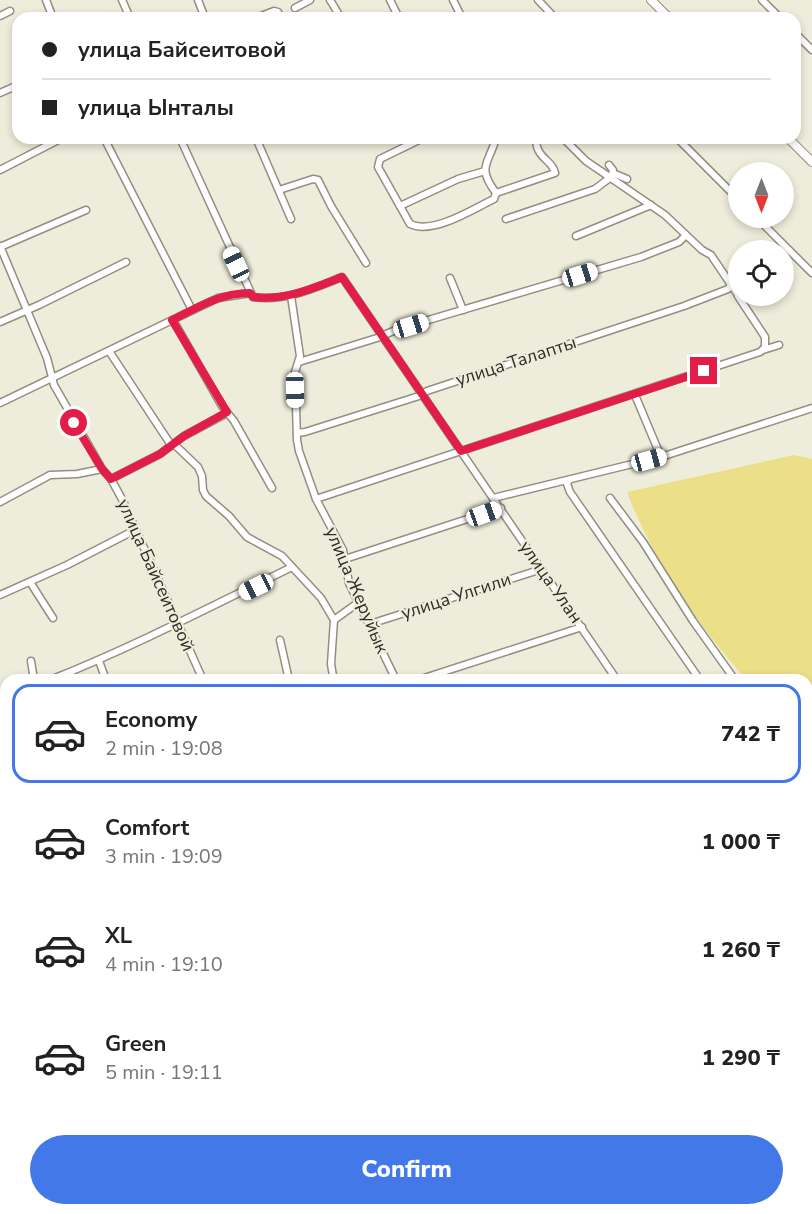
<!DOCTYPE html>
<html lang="en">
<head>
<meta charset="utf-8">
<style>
	:root { --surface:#fff; --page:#f6f6f6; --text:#222; --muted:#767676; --line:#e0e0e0; --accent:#4278e8 }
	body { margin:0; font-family:"Nunito Sans",sans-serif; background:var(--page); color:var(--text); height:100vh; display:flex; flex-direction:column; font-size:22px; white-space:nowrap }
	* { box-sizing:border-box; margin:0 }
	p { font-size:20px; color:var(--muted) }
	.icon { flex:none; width:33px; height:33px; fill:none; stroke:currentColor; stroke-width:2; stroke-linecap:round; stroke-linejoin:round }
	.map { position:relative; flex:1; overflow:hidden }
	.side { position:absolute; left:0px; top:674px; width:813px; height:542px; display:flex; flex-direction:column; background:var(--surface); border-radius:18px 18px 0 0; box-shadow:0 3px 9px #0003 }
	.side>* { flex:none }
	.guide { position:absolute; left:12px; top:12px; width:789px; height:132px; border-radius:18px; box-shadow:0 3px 9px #0003; display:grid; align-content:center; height:132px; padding:0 30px; background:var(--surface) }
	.needle { width:39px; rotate:180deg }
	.fabs { position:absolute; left:728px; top:162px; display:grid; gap:12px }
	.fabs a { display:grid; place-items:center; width:66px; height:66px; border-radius:50%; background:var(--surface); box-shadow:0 3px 9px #0003; font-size:30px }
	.end { position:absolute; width:27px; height:27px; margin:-14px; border:8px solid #e11d48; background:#fff; box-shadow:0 0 0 3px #fff }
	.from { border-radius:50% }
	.car { position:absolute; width:18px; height:36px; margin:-18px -9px; border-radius:8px; box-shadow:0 0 4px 2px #0007; background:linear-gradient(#fff 24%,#345 0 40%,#fff 0 76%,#345 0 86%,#fff 0) }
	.guide b { display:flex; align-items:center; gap:21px; height:57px; font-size:22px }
	.guide b+b { border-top:2px solid var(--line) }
	.guide i { width:15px; height:15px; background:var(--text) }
	ul { padding:10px 0 0; list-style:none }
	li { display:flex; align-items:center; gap:18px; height:99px; margin:0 12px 9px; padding:0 18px; border:3px solid transparent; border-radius:18px }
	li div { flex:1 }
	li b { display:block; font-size:22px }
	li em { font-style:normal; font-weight:800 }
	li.selected { border-color:var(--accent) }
	li>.icon { width:54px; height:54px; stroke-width:1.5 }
	.button { display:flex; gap:12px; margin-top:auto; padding:12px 30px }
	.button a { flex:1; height:69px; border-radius:36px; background:var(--accent); color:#fff; font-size:24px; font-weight:800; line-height:69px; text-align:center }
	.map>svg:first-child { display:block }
	.green { fill:#ebe088 }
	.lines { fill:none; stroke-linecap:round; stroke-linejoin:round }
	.minor-casing { stroke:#918f80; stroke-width:9 }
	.tertiary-casing { stroke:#918f80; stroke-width:10 }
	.minor { stroke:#fff; stroke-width:6 }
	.tertiary { stroke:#fff; stroke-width:8 }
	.route { stroke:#e11d48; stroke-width:8 }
	.labels { text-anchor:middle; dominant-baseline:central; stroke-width:4.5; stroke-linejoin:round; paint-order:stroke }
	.street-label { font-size:18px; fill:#2e2d27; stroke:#eeeddb }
</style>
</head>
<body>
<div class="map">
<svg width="812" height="1214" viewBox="0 0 812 1214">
	<rect width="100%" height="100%" fill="#eeeddb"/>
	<g class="green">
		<path d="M794,455l18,4v251l-5,-1v-29l-61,-1c-47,-52 -95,-122 -119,-187z"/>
		<polygon points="812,884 812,1184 807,1185 807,885"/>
		<polygon points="599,1209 703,1209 705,1214 600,1214"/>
	</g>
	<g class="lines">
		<defs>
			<g id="minor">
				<polyline points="46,0 53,18"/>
				<polyline points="122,0 130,18"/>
				<polyline points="198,0 205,18"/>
				<polyline points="330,0 341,18"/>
				<polyline points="390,0 399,18"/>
				<polyline points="453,0 462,18"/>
				<polyline points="538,0 555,18"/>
				<polyline points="762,0 780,18"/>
				<polyline points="295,8 310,0"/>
				<polyline points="0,16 10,11"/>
				<polyline points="256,18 274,11 278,12 280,18"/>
				<polyline points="795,33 812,50"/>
				<polyline points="0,93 18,85"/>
				<polyline points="104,138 192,310"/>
				<polyline points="180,138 251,293"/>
				<polyline points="256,138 291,219"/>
				<path d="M423,138l-43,21 -2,8 32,57c23,11 63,-15 84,-25l2,-6c-20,-27 -7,-29 0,-55"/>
				<polyline points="563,138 586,161 665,215 702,250 711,255 738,295"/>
				<polyline points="677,138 738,199"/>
				<polyline points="609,165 613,170 612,175"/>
				<polyline points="0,170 62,138"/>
				<polyline points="279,190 313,179 318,180 331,206 366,263"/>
				<path d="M496,193l59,-20c-2,-10 -10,-12 -15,-20 -3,-4 -4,-10 -4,-15"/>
				<polyline points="400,206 458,179 485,171"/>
				<polyline points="757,218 812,273"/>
				<polyline points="506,219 595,189 615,174 627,179"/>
				<polyline points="576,236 651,205"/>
				<polyline points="0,246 47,358 54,385 102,469 111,479 123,501 203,680"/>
				<polyline points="0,247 86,210"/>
				<polyline points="450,278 463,310"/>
				<polyline points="291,296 300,356 295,372 297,440 299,451 316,499 343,550 349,583 396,680"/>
				<polyline points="173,320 222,406 234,421 272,488"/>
				<polyline points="0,322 39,305 126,262"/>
				<polyline points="763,350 779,345"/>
				<polyline points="109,351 171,445 176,446 198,467 202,476 203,490 206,496 229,516 247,537 282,556 321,598 334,620 331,664 333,676 337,680"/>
				<polyline points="299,362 377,338 398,329 641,257 679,242 686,235"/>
				<polyline points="635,395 661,457"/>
				<path d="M0,403l218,-105 33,-5 2,4c32,5 61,-9 89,-20l275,403"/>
				<polyline points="297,433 305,432 419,396 427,391 684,306 728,289 732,284"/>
				<polyline points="111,479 160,454 184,436 227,413"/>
				<polyline points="569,480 567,484 570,492 700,680"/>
				<polyline points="493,498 661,457 812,408"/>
				<polyline points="610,498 643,542 693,621 735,680"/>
				<polyline points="316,499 760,352 765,347 765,337 738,296"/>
				<polyline points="0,502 50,475 77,474 102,469"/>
				<polyline points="345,559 501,508"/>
				<polyline points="30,582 53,618"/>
				<polyline points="0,595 67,565 135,530"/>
				<polyline points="334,620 359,602"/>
				<polyline points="370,624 542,569"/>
				<polyline points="280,640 289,680"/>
				<polyline points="31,661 34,680"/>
				<polyline points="99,661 106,680"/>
				<path d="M50,680c83,-33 162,-74 242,-113"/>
				<polyline points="418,680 582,627"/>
				<polyline points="0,710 6,707"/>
				<polyline points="807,715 812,717"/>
				<polyline points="807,837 812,840"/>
				<polyline points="0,969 6,968"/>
				<polyline points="0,1029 6,1027"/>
				<polyline points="0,1050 6,1058"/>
				<polyline points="209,1209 211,1214"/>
				<polyline points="334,1209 336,1214"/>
				<polyline points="452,1209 454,1214"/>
				<polyline points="531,1209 533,1214"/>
				<polyline points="566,1209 567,1214"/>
				<polyline points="105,1214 105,1209"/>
				<polyline points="119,1214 121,1209"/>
			</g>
			<g id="tertiary">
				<polyline points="651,0 669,18"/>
				<polyline points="788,138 812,162"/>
				<polyline points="0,769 6,781"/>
			</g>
		</defs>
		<use href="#minor" class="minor-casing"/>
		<use href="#tertiary" class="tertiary-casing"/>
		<use href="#minor" class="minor"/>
		<use href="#tertiary" class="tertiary"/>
	</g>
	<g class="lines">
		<path class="route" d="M74,423l28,46 9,10 49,-25 24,-18 43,-24 -55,-92c26,-13 49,-27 78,-27l3,4c32,4 61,-9 89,-20l119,174 243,-80"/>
	</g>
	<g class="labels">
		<g class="street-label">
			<text transform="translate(516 361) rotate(-18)">улица Талапты</text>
			<text transform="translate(156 575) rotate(66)">улица Байсеитовой</text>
			<text transform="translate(551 582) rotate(55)">улица Улан</text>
			<text transform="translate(357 590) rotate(67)">улица Жеруйык</text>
			<text transform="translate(456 596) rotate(-18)">улица Улгили</text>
		</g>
	</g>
</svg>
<div class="fabs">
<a><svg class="needle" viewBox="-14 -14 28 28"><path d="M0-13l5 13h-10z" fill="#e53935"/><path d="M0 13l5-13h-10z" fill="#767676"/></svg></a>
<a><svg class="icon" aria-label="locate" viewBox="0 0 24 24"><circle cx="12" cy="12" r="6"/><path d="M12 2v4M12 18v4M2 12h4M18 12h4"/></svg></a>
</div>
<i class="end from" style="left:74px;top:423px"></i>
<i class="end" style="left:704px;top:371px"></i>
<i class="car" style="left:236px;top:264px;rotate:335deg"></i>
<i class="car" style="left:580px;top:275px;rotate:73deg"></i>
<i class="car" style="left:411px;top:326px;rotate:73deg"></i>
<i class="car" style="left:295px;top:390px;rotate:179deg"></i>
<i class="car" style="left:649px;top:460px;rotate:75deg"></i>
<i class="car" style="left:484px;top:514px;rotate:70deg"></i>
<i class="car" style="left:256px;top:587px;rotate:244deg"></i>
<div class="guide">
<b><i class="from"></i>улица Байсеитовой</b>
<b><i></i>улица Ынталы</b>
</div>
<section class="side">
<ul>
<li class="selected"><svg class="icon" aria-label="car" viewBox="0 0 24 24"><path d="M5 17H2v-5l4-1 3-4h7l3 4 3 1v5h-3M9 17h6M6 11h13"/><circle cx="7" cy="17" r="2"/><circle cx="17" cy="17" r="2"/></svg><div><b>Economy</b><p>2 min · 19:08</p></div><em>742 ₸</em></li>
<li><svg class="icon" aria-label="car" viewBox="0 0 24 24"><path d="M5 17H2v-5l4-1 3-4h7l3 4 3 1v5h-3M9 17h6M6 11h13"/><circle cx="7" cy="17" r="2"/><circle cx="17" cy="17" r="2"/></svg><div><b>Comfort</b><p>3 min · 19:09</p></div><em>1 000 ₸</em></li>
<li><svg class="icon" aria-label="car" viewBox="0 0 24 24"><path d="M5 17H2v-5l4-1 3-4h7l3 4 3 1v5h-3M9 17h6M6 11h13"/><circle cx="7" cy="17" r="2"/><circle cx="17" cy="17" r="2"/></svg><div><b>XL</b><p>4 min · 19:10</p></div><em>1 260 ₸</em></li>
<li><svg class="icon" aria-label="car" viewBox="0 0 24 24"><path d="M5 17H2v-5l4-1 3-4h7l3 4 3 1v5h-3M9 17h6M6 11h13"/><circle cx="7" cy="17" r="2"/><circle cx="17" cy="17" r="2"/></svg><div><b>Green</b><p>5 min · 19:11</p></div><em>1 290 ₸</em></li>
</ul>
<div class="button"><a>Confirm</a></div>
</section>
</div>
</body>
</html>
